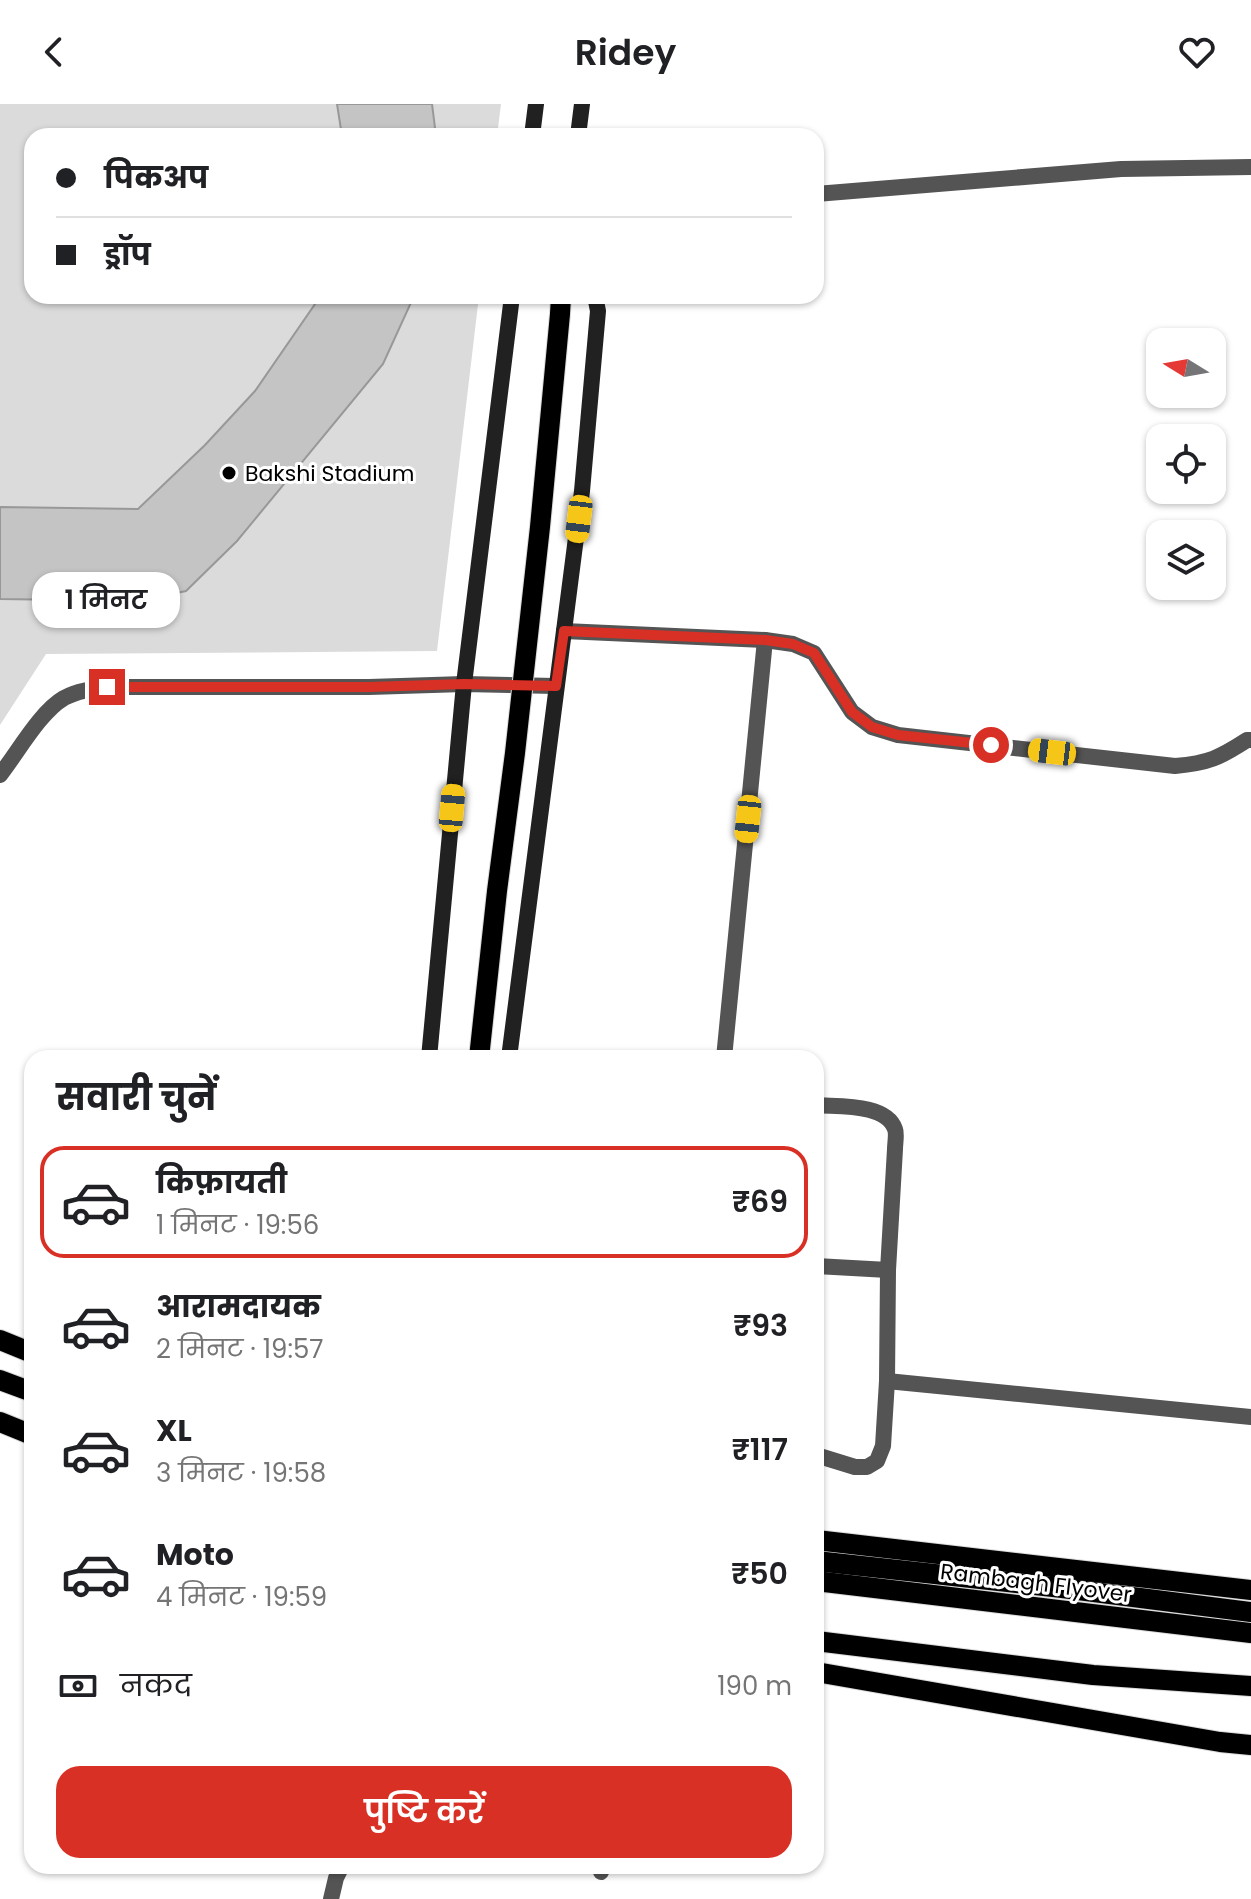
<!DOCTYPE html>
<html lang="hi">
<head>
<meta charset="utf-8">
<style>
	:root { --surface:#fff; --page:#f2f2f2; --text:#202124; --muted:#757577; --line:#e0e0e0; --accent:#d93025 }
	body { margin:0; font-family:Poppins,"Noto Sans Devanagari",sans-serif; background:var(--page); color:var(--text); height:100vh; display:flex; flex-direction:column; font-size:30px; white-space:nowrap }
	* { box-sizing:border-box; margin:0 }
	p { font-size:26px; color:var(--muted) }
	.icon { flex:none; width:44px; height:44px; fill:none; stroke:currentColor; stroke-width:2; stroke-linecap:round; stroke-linejoin:round }
	.map { position:relative; flex:1; overflow:hidden }
	.sheet { position:absolute; left:24px; top:946px; width:800px; height:824px; display:flex; flex-direction:column; background:var(--surface); border-radius:24px; box-shadow:0 2px 6px #0004 }
	.sheet>* { flex:none }
	.guide { position:absolute; left:24px; top:24px; width:800px; height:176px; border-radius:24px; box-shadow:0 2px 6px #0004; display:grid; align-content:center; height:176px; padding:0 32px; background:var(--surface) }
	.needle { width:52px; rotate:281deg }
	.tools { position:absolute; left:1146px; top:224px; display:grid; gap:16px }
	.tools a { display:grid; place-items:center; width:80px; height:80px; border-radius:16px; background:var(--surface); box-shadow:0 2px 6px #0004; font-size:40px }
	.end { position:absolute; width:36px; height:36px; margin:-18px; border:10px solid #d93025; background:#fff; box-shadow:0 0 0 4px #fff }
	.from { border-radius:50% }
	.bubble { position:absolute; height:56px; border-radius:24px; background:var(--surface); box-shadow:0 2px 6px #0004; font-size:26px; font-weight:600; line-height:56px; text-align:center }
	.car { position:absolute; width:24px; height:48px; margin:-24px -12px; border-radius:10px; box-shadow:0 0 6px 2px #0007; background:linear-gradient(#f5c518 24%,#345 0 40%,#f5c518 0 76%,#345 0 86%,#f5c518 0) }
	.guide b { display:flex; align-items:center; gap:28px; height:76px; font-size:30px }
	.guide b+b { border-top:2px solid var(--line) }
	.guide i { width:20px; height:20px; background:var(--text) }
	ul { padding:0; list-style:none }
	li { display:flex; align-items:center; gap:24px; height:112px; margin:0 16px 12px; padding:0 16px; border:4px solid transparent; border-radius:24px }
	li div { flex:1 }
	li b { display:block; font-size:30px }
	li em { font-style:normal; font-weight:600 }
	li.current { border-color:var(--accent) }
	li>.icon { width:72px; height:72px; stroke-width:1.5 }
	h2 { padding:0 32px; font-size:36px; line-height:96px }
	.pay { display:flex; align-items:center; gap:20px; height:88px; padding:0 32px; font-size:30px }
	.pay p { margin-inline-start:auto }
	.button { display:flex; gap:16px; margin-top:auto; padding:16px 32px }
	.button a { flex:1; height:92px; border-radius:24px; background:var(--accent); color:#fff; font-size:32px; font-weight:600; line-height:92px; text-align:center }
	header { display:flex; justify-content:space-between; align-items:center; height:104px; padding:0 32px; background:var(--surface); font-size:36px; font-weight:600 }
	.map>svg:first-child { display:block }
	.green { fill:#dbdbdb }
	.building { fill:#c4c4c4; stroke:#989898; stroke-width:2 }
	.lines { fill:none; stroke-linecap:round; stroke-linejoin:round }
	.primary-casing { stroke:#dbdbdb; stroke-width:22 }
	.lane { stroke:#545454; stroke-width:16 }
	.street { stroke:#545454; stroke-width:16 }
	.secondary { stroke:#212121; stroke-width:16 }
	.primary { stroke:#000; stroke-width:20 }
	.primary-bridge-casing { stroke:#dbdbdb; stroke-width:22; stroke-linecap:butt }
	.primary-bridge { stroke:#000; stroke-width:20 }
	.route { stroke:#d93025; stroke-width:10 }
	.poi-dot { fill:#000; stroke:#fff; stroke-width:3 }
	.labels { text-anchor:middle; dominant-baseline:central; stroke-width:6; stroke-linejoin:round; paint-order:stroke }
	.poi-label { font-size:22px; fill:#000; stroke:#fff; text-anchor:start }
	.street-label { font-size:22px; fill:#000; stroke:#fff }
</style>
</head>
<body>
<header><svg class="icon" aria-label="back" viewBox="0 0 24 24"><path d="M15 5l-7 7 7 7"/></svg>Ridey<svg class="icon" aria-label="heart" viewBox="0 0 24 24"><path d="M12 20l-8-8c-3-5 5-10 8-4 3-6 11-1 8 4z"/></svg></header>
<div class="map">
<svg width="1251" height="1795" viewBox="0 0 1251 1795">
	<rect width="100%" height="100%" fill="#fff"/>
	<polygon class="green" points="0,0 501,0 497,32 32,32 32,192 479,192 437,547 46,550 0,621"/>
	<g class="building">
		<polygon points="337,0 432,0 436,32 342,32"/>
		<polygon points="317,192 414,192 383,260 237,437 186,487 137,497 0,495 0,403 138,405 205,341 255,287 315,200"/>
	</g>
	<g class="lines">
		<defs>
			<g id="primary">
				<polyline points="560,210 561,192"/>
				<polyline points="0,1236 32,1249"/>
				<polyline points="0,1276 32,1288"/>
				<polyline points="0,1318 32,1331"/>
				<polyline points="816,1436 1251,1486"/>
				<polyline points="816,1457 1062,1484 1251,1508"/>
				<polyline points="816,1477 1251,1529"/>
				<polyline points="816,1537 1093,1571 1251,1582"/>
				<polyline points="816,1568 1220,1638 1251,1641"/>
			</g>
		</defs>
		<use href="#primary" class="primary-casing"/>
		<g class="lane">
			<path d="M564,527l201,9 28,4 21,9 38,59 20,15 26,8 277,31c34,-3 44,-8 72,-26h4"/>
			<path d="M0,671c18,-23 40,-63 64,-77 13,-7 28,-9 43,-11h262l95,-3 92,2"/>
			<polyline points="724,954 765,536"/>
			<path d="M816,1001c22,2 70,-2 79,24 2,5 0,14 0,20l-7,121 -1,111 -4,65 -6,15 -10,6h-12l-39,-12"/>
			<polyline points="816,1162 888,1166"/>
			<polyline points="887,1277 1251,1313"/>
		</g>
		<g class="street">
			<polyline points="816,90 1121,65 1251,63"/>
			<polyline points="601,1768 603,1762"/>
			<polyline points="331,1795 336,1774 342,1762"/>
		</g>
		<g class="secondary">
			<polyline points="532,32 536,0"/>
			<polyline points="578,32 582,0"/>
			<polyline points="429,954 464,580 512,192"/>
			<polyline points="509,954 582,387 598,207 595,192"/>
		</g>
		<use href="#primary" class="primary"/>
		<defs>
			<polyline id="primary-bridge" points="479,954 497,787 515,649 540,423 560,210"/>
		</defs>
		<use href="#primary-bridge" class="primary-bridge-casing"/>
		<use href="#primary-bridge" class="primary-bridge"/>
	</g>
	<g class="lines">
		<polyline class="route" points="107,583 369,583 464,580 556,582 564,527 765,536 793,540 814,549 852,608 872,623 898,631 991,641"/>
	</g>
	<circle class="poi-dot" cx="229" cy="369" r="8"/>
	<g class="labels">
		<g class="poi-label">
			<text x="245" y="369">Bakshi Stadium</text>
		</g>
		<g class="street-label">
			<text transform="translate(1036 1479) rotate(7)">Rambagh Flyover</text>
		</g>
	</g>
</svg>
<div class="tools">
<a><svg class="needle" viewBox="-14 -14 28 28"><path d="M0-13l5 13h-10z" fill="#e53935"/><path d="M0 13l5-13h-10z" fill="#757577"/></svg></a>
<a><svg class="icon" aria-label="locate" viewBox="0 0 24 24"><circle cx="12" cy="12" r="6"/><path d="M12 2v4M12 18v4M2 12h4M18 12h4"/></svg></a>
<a><svg class="icon" aria-label="layers" viewBox="0 0 24 24"><path d="M12 4l9 5-9 5-9-5zM3 14l9 5 9-5"/></svg></a>
</div>
<i class="end from" style="left:991px;top:641px"></i>
<i class="end" style="left:107px;top:583px"></i>
<div class="bubble" style="left:32px;top:468px;width:148px">1 मिनट</div>
<i class="car" style="left:579px;top:415px;rotate:187deg"></i>
<i class="car" style="left:1052px;top:648px;rotate:277deg"></i>
<i class="car" style="left:452px;top:704px;rotate:5deg"></i>
<i class="car" style="left:748px;top:715px;rotate:186deg"></i>
<div class="guide">
<b><i class="from"></i>पिकअप</b>
<b><i></i>ड्रॉप</b>
</div>
<section class="sheet">
<h2>सवारी चुनें</h2>
<ul>
<li class="current"><svg class="icon" aria-label="car" viewBox="0 0 24 24"><path d="M5 17H2v-5l4-1 3-4h7l3 4 3 1v5h-3M9 17h6M6 11h13"/><circle cx="7" cy="17" r="2"/><circle cx="17" cy="17" r="2"/></svg><div><b>किफ़ायती</b><p>1 मिनट · 19:56</p></div><em>₹69</em></li>
<li><svg class="icon" aria-label="car" viewBox="0 0 24 24"><path d="M5 17H2v-5l4-1 3-4h7l3 4 3 1v5h-3M9 17h6M6 11h13"/><circle cx="7" cy="17" r="2"/><circle cx="17" cy="17" r="2"/></svg><div><b>आरामदायक</b><p>2 मिनट · 19:57</p></div><em>₹93</em></li>
<li><svg class="icon" aria-label="car" viewBox="0 0 24 24"><path d="M5 17H2v-5l4-1 3-4h7l3 4 3 1v5h-3M9 17h6M6 11h13"/><circle cx="7" cy="17" r="2"/><circle cx="17" cy="17" r="2"/></svg><div><b>XL</b><p>3 मिनट · 19:58</p></div><em>₹117</em></li>
<li><svg class="icon" aria-label="car" viewBox="0 0 24 24"><path d="M5 17H2v-5l4-1 3-4h7l3 4 3 1v5h-3M9 17h6M6 11h13"/><circle cx="7" cy="17" r="2"/><circle cx="17" cy="17" r="2"/></svg><div><b>Moto</b><p>4 मिनट · 19:59</p></div><em>₹50</em></li>
</ul>
<div class="pay"><svg class="icon" aria-label="cash" viewBox="0 0 24 24"><path d="M3 7h18v10H3z"/><circle cx="12" cy="12" r="2"/></svg>नकद<p>190 m</p></div>
<div class="button"><a>पुष्टि करें</a></div>
</section>
</div>
</body>
</html>
